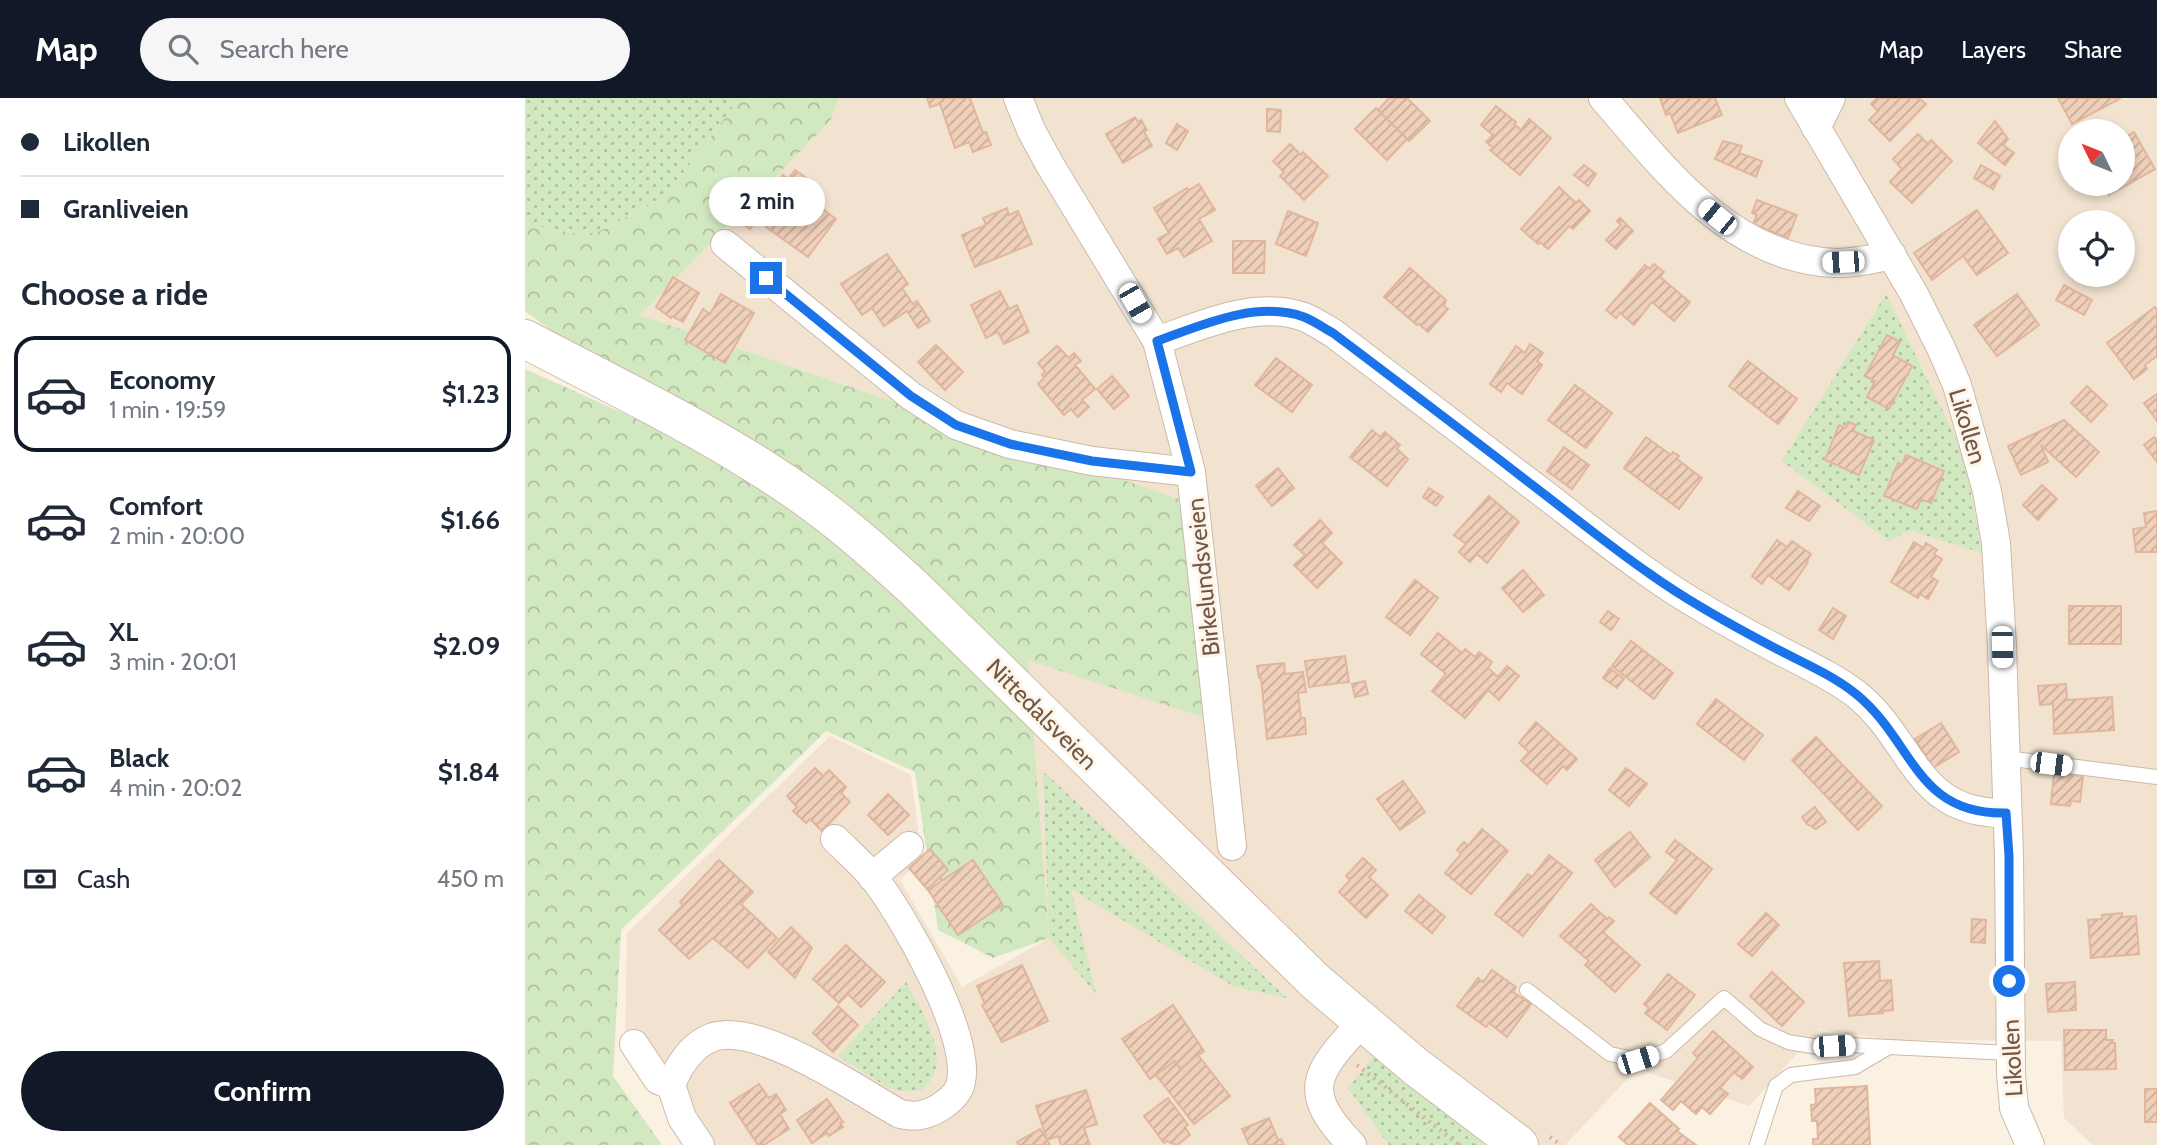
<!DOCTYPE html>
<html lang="en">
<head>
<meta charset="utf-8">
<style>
	:root { --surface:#fff; --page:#f6f6f7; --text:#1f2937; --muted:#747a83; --line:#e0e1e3; --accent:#111827 }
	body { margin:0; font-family:Cabin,sans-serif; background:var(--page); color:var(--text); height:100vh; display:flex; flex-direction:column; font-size:26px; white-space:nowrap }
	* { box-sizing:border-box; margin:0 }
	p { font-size:23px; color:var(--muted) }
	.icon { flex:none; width:38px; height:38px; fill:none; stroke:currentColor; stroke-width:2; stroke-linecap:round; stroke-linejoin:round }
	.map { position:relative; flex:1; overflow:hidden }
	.details { display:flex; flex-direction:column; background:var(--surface); width:525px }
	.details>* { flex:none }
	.guide { display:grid; align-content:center; height:154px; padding:0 21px; background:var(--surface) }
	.needle { width:46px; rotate:313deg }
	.controls { position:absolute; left:1533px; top:21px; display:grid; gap:14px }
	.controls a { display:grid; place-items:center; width:77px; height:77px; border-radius:50%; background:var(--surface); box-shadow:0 4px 10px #0003; font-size:35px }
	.end { position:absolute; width:32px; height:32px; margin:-16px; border:9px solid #1a73e8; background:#fff; box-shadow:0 0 0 4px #fff }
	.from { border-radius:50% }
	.bubble { position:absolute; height:49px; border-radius:24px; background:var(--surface); box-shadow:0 4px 10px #0003; font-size:23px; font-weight:800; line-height:49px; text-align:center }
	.car { position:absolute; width:21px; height:42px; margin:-21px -10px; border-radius:9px; box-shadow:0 0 5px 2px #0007; background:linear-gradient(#fff 24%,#345 0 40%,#fff 0 76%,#345 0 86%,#fff 0) }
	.guide b { display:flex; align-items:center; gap:24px; height:66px; font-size:26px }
	.guide b+b { border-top:2px solid var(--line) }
	.guide i { width:18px; height:18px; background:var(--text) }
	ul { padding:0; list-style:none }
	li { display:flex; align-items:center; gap:21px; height:116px; margin:0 14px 10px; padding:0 7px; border:4px solid transparent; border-radius:21px }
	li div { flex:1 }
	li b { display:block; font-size:26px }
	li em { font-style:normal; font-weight:800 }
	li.selected { border-color:var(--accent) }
	li>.icon { width:63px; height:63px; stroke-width:1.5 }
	h2 { padding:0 21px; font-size:32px; line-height:84px }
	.pay { display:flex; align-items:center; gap:18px; height:77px; padding:0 21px; font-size:26px }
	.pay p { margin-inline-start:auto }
	.action { display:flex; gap:14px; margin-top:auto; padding:14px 21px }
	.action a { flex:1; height:80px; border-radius:42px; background:var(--accent); color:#fff; font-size:28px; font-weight:800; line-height:80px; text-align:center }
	header { display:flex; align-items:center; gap:42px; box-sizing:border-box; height:98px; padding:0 35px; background:var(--accent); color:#fff }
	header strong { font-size:33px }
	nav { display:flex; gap:38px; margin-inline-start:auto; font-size:24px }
	.search { width:490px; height:63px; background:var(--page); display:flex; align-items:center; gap:18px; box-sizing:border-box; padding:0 24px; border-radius:38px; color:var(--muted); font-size:26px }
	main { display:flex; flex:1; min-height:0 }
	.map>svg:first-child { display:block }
	.residential { fill:#f2e3d1; fill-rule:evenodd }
	.grass { fill:url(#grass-dots) }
	.forest { fill:url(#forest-crowns) }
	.building { fill:url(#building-hatch); stroke:#e1b69c; stroke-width:2 }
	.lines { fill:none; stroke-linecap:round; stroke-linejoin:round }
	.lane-casing { stroke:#ccb9a9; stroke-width:16 }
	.street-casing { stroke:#ccb9a9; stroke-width:30 }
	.secondary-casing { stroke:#d1bba9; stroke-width:40 }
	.path { stroke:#d4b39e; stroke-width:4.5; stroke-dasharray:2 5; stroke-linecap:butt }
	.lane { stroke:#fff; stroke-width:14 }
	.street { stroke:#fff; stroke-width:28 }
	.secondary { stroke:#fff; stroke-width:38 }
	.route { stroke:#1a73e8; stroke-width:9 }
	.labels { text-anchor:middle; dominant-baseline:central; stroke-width:6; stroke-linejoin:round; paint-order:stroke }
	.street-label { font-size:24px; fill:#72584a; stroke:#fef5e8 }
</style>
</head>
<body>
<header>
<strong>Map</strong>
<div class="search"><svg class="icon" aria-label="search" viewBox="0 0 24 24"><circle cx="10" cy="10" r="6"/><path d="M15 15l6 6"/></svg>Search here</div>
<nav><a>Map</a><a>Layers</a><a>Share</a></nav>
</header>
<main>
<section class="details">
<div class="guide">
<b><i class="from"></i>Likollen</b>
<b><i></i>Granliveien</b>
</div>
<h2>Choose a ride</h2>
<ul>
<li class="selected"><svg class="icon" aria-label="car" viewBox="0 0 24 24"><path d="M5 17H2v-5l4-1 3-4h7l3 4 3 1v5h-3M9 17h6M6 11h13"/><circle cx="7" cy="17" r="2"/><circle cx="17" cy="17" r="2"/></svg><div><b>Economy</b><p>1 min · 19:59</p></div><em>$1.23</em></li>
<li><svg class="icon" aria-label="car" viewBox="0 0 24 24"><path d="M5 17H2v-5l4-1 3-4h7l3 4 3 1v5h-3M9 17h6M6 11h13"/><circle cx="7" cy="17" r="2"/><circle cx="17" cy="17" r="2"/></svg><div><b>Comfort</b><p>2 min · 20:00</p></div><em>$1.66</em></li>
<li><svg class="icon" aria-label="car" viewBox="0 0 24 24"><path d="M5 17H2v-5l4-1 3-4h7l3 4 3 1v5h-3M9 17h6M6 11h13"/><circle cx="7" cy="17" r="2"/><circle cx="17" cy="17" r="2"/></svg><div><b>XL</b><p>3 min · 20:01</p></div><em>$2.09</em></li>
<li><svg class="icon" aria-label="car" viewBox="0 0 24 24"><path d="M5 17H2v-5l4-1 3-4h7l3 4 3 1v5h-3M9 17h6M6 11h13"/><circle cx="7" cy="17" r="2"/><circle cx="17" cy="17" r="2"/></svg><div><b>Black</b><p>4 min · 20:02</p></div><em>$1.84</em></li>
</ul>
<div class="pay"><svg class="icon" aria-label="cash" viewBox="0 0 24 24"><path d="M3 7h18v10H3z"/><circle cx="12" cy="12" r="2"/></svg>Cash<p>450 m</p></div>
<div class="action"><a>Confirm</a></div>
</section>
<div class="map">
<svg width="1632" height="1047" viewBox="0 0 1632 1047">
	<defs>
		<pattern id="grass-dots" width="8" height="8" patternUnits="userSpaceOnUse" patternTransform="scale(1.75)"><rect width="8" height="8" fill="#d1e8c1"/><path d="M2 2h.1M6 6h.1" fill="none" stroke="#aebf9f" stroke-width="1.8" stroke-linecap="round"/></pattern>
		<pattern id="forest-crowns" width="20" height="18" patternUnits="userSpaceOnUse" patternTransform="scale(1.75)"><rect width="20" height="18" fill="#d1e8c1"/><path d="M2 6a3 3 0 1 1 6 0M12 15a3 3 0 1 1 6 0" fill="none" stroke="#aebf9f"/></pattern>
		<pattern id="building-hatch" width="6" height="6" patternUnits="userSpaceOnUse" patternTransform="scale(1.75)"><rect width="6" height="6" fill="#f0d0bb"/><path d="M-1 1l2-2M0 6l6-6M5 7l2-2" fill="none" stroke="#c7ac9a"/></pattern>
	</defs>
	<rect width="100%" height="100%" fill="#fbf1e2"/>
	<path class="residential" d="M314,0h1318v1047h-64l-29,-27 -3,-77 -171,-1 -70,-11 -71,77 -112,-37 -72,76h-860l-80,-109 2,-103 203,-197 81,39 11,84 -22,21 62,107 87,-49 -24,-281 188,64 -31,-221 -542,-185 191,-195zM1545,33h53v53h-53zM1545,124h53v53h-53z"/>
	<g class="grass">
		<polygon points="0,0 210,0 212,4 140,99 65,138 0,126"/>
		<polygon points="1361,196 1439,357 1457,455 1384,432 1364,443 1257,363"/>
		<polygon points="518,673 762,900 708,888 546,791 571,896 524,840"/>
		<path d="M381,884c13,24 41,67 27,94 -3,5 -7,10 -10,14l-22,1 -14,-4 -49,-31z"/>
		<polygon points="850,957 969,1047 864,1047 823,990"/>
	</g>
	<polygon class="forest" points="210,0 314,0 306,22 115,217 657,402 689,623 503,562 524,840 468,860 413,832 390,674 301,633 96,832 88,978 137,1047 0,1047 0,271 194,358 0,213 0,126 65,138 140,99 212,4"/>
	<g class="building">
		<polygon points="402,0 445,0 458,35 461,34 466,47 448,54 444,44 430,50 415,6 405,9"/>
		<polygon points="864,0 882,0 905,23 884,43 853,12"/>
		<polygon points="1135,0 1190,0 1197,17 1153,35 1145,15 1141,17"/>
		<polygon points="1352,0 1394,0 1401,6 1365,43 1344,22 1353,13 1346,6"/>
		<polygon points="1533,0 1596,0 1547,26"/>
		<polygon points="971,8 991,24 989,26 996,32 1004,21 1026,40 995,77 965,52 968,50 961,44 968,37 956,27"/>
		<polygon points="851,10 882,41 862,62 830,31"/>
		<polygon points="742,11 756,12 755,34 742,33"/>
		<polygon points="610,19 613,24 616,22 622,32 619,34 627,48 598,65 581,36"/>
		<polygon points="1470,23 1483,41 1478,47 1489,55 1480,67 1453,45"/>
		<polygon points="652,26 663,33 652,52 641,45"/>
		<polygon points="1609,34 1630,71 1584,97 1578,86 1598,86 1598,41"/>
		<polygon points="1393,36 1403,46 1406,42 1427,63 1387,105 1365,84 1377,71 1368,61"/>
		<polygon points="1198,43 1217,48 1214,55 1237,63 1231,79 1190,61"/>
		<polygon points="765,46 776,57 778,54 803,78 779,102 755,78 759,74 748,63"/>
		<polygon points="1059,67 1071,76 1063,88 1049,77"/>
		<polygon points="1456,67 1475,78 1468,91 1449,80"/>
		<polygon points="270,72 291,87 281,99 311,121 283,159 241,129 262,101 253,95 258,89 253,85 258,77 263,81"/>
		<polygon points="229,81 247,94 241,102 244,105 225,131 200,113 219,86 223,89"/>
		<polygon points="674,86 690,112 674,121 687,143 659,159 653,150 642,156 633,141 644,135 629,110 657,93 662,90 664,92"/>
		<polygon points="1034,89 1051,105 1054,102 1065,113 1048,131 1044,128 1023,151 1015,144 1013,146 996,131"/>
		<polygon points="1232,102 1272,117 1263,140 1228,126 1232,117 1227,115"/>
		<polygon points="482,110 484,117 493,113 507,146 450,169 437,137 461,127 458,120"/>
		<polygon points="1452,112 1483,155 1452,177 1438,158 1407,182 1389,155"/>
		<polygon points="763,113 793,125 781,158 751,146"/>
		<polygon points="1095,120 1108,133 1091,151 1081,142 1096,127 1092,123"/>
		<polygon points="708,143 740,143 739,175 708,175"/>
		<polygon points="362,156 383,186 377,190 388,206 392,203 405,223 393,230 382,213 359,228 347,210 337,217 316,186"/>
		<polygon points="1129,166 1139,174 1135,179 1165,204 1149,223 1127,204 1109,227 1095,215 1091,220 1081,212 1120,167 1125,171"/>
		<polygon points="885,170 921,202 919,208 923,211 903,234 894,226 892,227 859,199"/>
		<polygon points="148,179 174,195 158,224 147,218 146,220 131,209"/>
		<polygon points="1539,187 1567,202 1559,217 1531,202"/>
		<polygon points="475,193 484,211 492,207 504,234 479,246 473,234 461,240 446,207"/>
		<polygon points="196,196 229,215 200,265 160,242 178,211 185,216"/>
		<polygon points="1492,196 1514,227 1472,258 1449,227"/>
		<polygon points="1630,209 1632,212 1632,258 1620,267 1622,271 1609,281 1582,245"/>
		<polygon points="1362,237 1375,244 1368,257 1387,268 1364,311 1342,299 1350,283 1340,278"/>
		<polygon points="1005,246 1018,255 1012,263 1017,267 997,296 982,285 976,294 965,286 991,248 1000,255"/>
		<polygon points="411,247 438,274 420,292 393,264"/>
		<polygon points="532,248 544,260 549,255 556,263 550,267 570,291 557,302 564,309 553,319 546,311 539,317 513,286 519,280 517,277 520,274 513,265"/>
		<polygon points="751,260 787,287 767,314 730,287"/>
		<polygon points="1223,263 1272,301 1253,326 1204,288"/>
		<polygon points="587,278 604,298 589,311 572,291"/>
		<polygon points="1050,287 1087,315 1061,350 1023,322"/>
		<polygon points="1562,288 1582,307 1566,324 1546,305"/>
		<polygon points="1632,296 1632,323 1619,305"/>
		<polygon points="1539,322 1574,354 1551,379 1516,347 1523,364 1496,377 1483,348"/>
		<polygon points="1323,324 1331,327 1328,333 1349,342 1334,377 1300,362 1314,327 1321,330"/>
		<polygon points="847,332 855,339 860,334 875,347 872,351 883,361 862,388 825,359"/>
		<polygon points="1121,339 1146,357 1148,354 1154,358 1152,361 1177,380 1154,411 1099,370"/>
		<polygon points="1629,339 1632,342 1632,364 1619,347"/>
		<polygon points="1039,349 1064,367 1047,391 1022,373"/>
		<polygon points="1381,357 1419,373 1406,405 1396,401 1392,411 1359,398 1373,365 1377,367"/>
		<polygon points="753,370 769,390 747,408 731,388"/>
		<polygon points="1517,387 1532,401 1513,422 1498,407"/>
		<polygon points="904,390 918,399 911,408 898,399"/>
		<polygon points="1273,393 1295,408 1284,423 1261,410"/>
		<polygon points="964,398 994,424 962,465 952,456 945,464 934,454 941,446 929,437"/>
		<polygon points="1632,413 1632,454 1611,454 1608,431 1621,429 1619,415"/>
		<polygon points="795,422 807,435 797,445 817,465 792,490 769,467 780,457 769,447"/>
		<polygon points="1252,442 1262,449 1267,443 1286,456 1282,463 1283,464 1264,492 1243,477 1237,486 1227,478"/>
		<polygon points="1389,444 1399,450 1401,445 1412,452 1409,456 1417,461 1406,479 1413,483 1403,501 1395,496 1393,500 1366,484"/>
		<polygon points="998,472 1019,497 998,514 977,490"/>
		<polygon points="890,482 913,500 885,537 861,519"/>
		<rect x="1544" y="508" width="52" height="38"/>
		<polygon points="1308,510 1321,518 1308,541 1294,532"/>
		<polygon points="1083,513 1094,521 1086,532 1075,524"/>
		<polygon points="913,535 937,555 940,551 950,559 954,554 967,564 963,570 973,579 982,568 994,578 974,602 963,592 940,620 907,593 921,576 896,556"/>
		<polygon points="1106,543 1148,575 1129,601 1087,568"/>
		<polygon points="820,558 824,584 784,589 780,563"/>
		<polygon points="759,565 760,576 778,574 781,594 773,595 776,620 780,620 781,636 742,641 736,580 734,580 732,568"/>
		<polygon points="1085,570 1099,581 1092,590 1078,580"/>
		<polygon points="840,583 843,596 830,599 827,586"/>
		<polygon points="1541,586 1542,602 1587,599 1589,632 1529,636 1528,606 1515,607 1513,588"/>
		<polygon points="1191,601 1238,637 1219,662 1172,626"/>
		<polygon points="1011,624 1052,661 1042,672 1038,668 1022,686 996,663 1004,654 994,645"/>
		<polygon points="1416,625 1434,654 1408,670 1390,641"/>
		<polygon points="1291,639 1357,708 1333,732 1267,662"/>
		<polygon points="290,670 298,678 304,672 321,689 316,695 325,704 297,733 285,721 281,725 268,713 272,709 262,698"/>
		<polygon points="1101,670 1122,686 1104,708 1084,692"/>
		<polygon points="1529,675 1558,678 1555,704 1546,703 1545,708 1526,706"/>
		<polygon points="878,683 900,714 875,732 852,701"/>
		<polygon points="363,696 384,717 363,737 343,717"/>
		<polygon points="1290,709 1301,724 1291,731 1282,726 1277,719"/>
		<polygon points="957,731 983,753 946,796 920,775 936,756 932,752 939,744 943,748"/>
		<polygon points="1105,734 1125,759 1090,789 1070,762"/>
		<polygon points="1150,742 1187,771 1151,816 1125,795 1152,762 1141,754"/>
		<polygon points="405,751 423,772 402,791 384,770"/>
		<polygon points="1024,757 1047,775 998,838 970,816 1003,776 1007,779"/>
		<polygon points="838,760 851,772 844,779 863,797 841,820 814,794 825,782 821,778"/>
		<polygon points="194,762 228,794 216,806 252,840 223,870 188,840 164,861 134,832 158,807 155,804"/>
		<polygon points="448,762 478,807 433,837 403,792"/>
		<polygon points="894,797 920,819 907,835 880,813"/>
		<polygon points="1066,806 1082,821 1084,819 1089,823 1078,834 1115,867 1090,894 1060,867 1064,863 1035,838"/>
		<polygon points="1241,815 1254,827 1227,858 1213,846"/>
		<polygon points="1597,815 1597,819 1611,818 1614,856 1566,860 1563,822 1577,821 1577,817"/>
		<polygon points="1447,821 1461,822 1460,845 1446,844"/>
		<polygon points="266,829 287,850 270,880 243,854"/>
		<polygon points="321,847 360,884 336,909 323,896 314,905 288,881"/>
		<polygon points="1354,863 1355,883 1366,882 1368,912 1358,913 1358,915 1324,918 1319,865"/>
		<polygon points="497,867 523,923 477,944 457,907 460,906 452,888"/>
		<polygon points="967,872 991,889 988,894 1006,906 982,939 964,925 961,929 932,908 953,880 958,884"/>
		<polygon points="1247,874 1279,904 1257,928 1225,898"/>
		<polygon points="1143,876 1170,897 1142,932 1120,915 1124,910 1119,906"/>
		<polygon points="1550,884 1551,912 1523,914 1521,886"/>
		<polygon points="648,907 679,953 655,971 650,963 625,981 597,941"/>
		<polygon points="313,908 333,927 308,954 288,935"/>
		<polygon points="1539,932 1581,932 1581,942 1588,942 1587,945 1590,945 1591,971 1540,972"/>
		<polygon points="1188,933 1228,969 1217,981 1209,974 1195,990 1203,996 1185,1016 1177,1009 1171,1016 1156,1003 1148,1012 1136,1002 1173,960 1168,955"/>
		<polygon points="673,957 705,998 669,1026 631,977 650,963 655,971"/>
		<polygon points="234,986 244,1000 251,996 261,1012 255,1016 264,1031 239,1047 233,1047 205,1005"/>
		<polygon points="1342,988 1345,1047 1288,1047 1288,1041 1293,1041 1292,1023 1287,1023 1286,1007 1291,1006 1290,991"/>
		<rect x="1620" y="991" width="12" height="33"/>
		<polygon points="561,992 572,1026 559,1030 565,1047 536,1047 533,1038 522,1042 511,1008"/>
		<polygon points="643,1000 663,1027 660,1029 665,1037 652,1047 641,1043 639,1045 619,1018"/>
		<polygon points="302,1001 318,1024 315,1025 318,1029 304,1038 302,1035 287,1045 272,1022"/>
		<polygon points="1125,1005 1154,1031 1152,1033 1171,1047 1103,1047 1094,1039"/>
		<polygon points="744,1020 753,1042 756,1041 759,1047 724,1047 717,1031"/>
		<polygon points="515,1031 525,1047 494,1047 492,1044"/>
	</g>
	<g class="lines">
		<defs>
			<g id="lane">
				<polyline points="1480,660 1632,679"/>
				<polyline points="1002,892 1085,956 1113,962 1141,953 1199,900 1235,931 1263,944 1293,949 1324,947 1485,955"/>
				<polyline points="1232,1046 1251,988 1266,977 1330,969 1364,949"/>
			</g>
			<g id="street">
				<polyline points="493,0 506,32 525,67 632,243 666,374 707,748"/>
				<path d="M1078,0c59,68 122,153 219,164 23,3 47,-2 70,-7"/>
				<polyline points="1274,0 1389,196 1416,250 1432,287 1462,393 1471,445 1477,549 1484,758 1486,976 1489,1010 1505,1047"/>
				<polyline points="1291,30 1306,0"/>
				<polyline points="200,146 386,298 431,327 485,346 567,363 666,374"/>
				<path d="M632,243c45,-16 99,-41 147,-24 10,4 20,11 29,16 70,54 141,107 211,161 35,27 70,55 106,80 39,28 81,51 123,73 28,15 58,28 83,47 58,46 59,121 150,119"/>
				<polyline points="347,779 384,748"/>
				<polyline points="109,946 133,982 146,987"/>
				<path d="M175,1047l-18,-27 -11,-33c8,-20 20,-40 42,-48 46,-15 146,54 187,77 7,1 15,3 21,1 15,-3 37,-17 40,-33 10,-48 -58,-167 -88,-205 -12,-14 -26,-26 -38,-38"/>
				<path d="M827,1047c-54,-56 -35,-73 10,-123"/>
			</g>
			<path id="secondary" d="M0,241c97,51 197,98 287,163 36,26 69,56 102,86l402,394 99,84 104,79"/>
		</defs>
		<use href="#lane" class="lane-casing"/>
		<use href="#street" class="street-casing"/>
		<use href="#secondary" class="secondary-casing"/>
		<g class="path">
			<polyline points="832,967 934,1047"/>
			<polyline points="1025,1039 1036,1047"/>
		</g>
		<use href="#lane" class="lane"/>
		<use href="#street" class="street"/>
		<use href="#secondary" class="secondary"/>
	</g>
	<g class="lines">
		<path class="route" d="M241,180l145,118 45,29 54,19 82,17 99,11 -34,-131c45,-16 99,-41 147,-24 10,4 20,11 29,16 65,49 130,98 194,148 41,31 81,64 123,93 39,28 81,51 123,73 28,15 58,27 83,47 58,47 59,121 150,119l3,43v125"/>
	</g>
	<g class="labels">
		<g class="street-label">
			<text transform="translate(1443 328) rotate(73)">Likollen</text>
			<text transform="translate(678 479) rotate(-96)">Birkelundsveien</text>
			<text transform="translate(517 616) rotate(45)">Nittedalsveien</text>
			<text transform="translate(1487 960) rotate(-93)">Likollen</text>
		</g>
	</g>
</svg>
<div class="controls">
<a><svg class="needle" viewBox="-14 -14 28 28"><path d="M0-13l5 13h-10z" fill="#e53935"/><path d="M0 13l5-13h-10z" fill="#747a83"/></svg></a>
<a><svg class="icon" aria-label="locate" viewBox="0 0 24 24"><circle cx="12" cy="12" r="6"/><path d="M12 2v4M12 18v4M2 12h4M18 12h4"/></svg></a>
</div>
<i class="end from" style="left:1484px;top:883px"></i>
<i class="end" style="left:241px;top:180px"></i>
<div class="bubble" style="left:184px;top:79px;width:116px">2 min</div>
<i class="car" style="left:1192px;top:119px;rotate:309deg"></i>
<i class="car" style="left:1318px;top:164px;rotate:268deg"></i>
<i class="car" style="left:610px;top:205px;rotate:150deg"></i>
<i class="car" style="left:1477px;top:549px;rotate:179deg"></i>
<i class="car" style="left:1526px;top:666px;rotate:97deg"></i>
<i class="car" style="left:1309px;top:948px;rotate:87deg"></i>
<i class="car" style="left:1113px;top:962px;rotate:72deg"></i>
</div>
</main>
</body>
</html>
